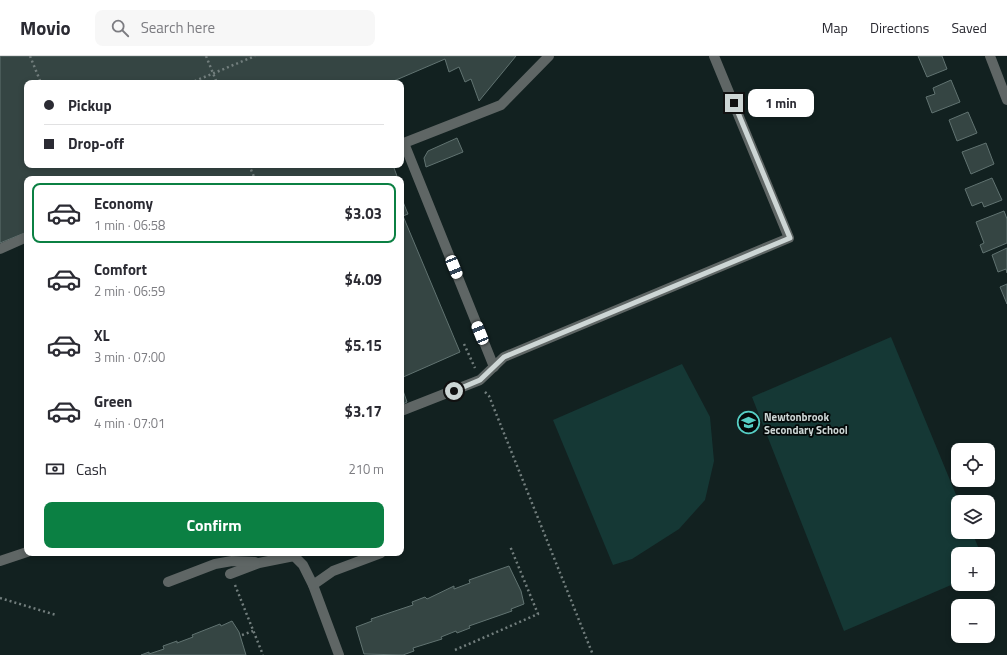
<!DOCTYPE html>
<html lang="en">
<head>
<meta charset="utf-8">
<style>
	:root { --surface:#fff; --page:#f7f7f7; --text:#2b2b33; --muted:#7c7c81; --line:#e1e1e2; --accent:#0b8043 }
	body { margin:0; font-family:"Titillium Web",sans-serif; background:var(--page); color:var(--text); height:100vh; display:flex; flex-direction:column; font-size:15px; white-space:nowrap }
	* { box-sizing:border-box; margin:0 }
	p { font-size:13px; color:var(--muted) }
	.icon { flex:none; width:22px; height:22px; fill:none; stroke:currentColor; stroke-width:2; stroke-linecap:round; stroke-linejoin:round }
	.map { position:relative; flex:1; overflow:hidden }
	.panel { position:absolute; left:24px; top:120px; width:380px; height:380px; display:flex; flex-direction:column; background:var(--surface); border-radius:8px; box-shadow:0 2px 6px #0003 }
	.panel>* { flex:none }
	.top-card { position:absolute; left:24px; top:24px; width:380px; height:88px; border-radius:8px; box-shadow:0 2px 6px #0003; display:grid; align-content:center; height:88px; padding:0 20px; background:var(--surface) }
	.controls { position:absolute; left:951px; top:387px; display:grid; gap:8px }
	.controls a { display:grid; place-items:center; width:44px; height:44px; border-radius:8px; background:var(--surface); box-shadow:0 2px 6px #0003; font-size:20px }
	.end { position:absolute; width:18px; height:18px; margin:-9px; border:5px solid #cdd6d5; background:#111; box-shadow:0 0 0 2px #111 }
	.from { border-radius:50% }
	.bubble { position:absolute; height:28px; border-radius:8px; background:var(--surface); box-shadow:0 2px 6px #0003; font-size:13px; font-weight:700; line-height:28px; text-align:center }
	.car { position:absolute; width:12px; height:24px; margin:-12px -6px; border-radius:5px; box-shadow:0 0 3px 1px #0007; background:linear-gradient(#fff 24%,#345 0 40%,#fff 0 76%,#345 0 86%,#fff 0) }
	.top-card b { display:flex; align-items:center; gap:14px; height:38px; font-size:15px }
	.top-card b+b { border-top:1px solid var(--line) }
	.top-card i { width:10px; height:10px; background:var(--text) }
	ul { padding:7px 0 0; list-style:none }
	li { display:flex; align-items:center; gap:12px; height:60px; margin:0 8px 6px; padding:0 12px; border:2px solid transparent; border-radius:8px }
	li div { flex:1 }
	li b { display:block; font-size:15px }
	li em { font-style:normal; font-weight:700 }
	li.on { border-color:var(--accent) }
	li>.icon { width:36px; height:36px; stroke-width:1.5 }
	.pay { display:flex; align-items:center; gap:10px; height:44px; padding:0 20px; font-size:15px }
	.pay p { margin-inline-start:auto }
	.cta { display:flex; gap:8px; margin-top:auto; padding:8px 20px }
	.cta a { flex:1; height:46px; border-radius:8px; background:var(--accent); color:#fff; font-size:16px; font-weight:700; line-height:46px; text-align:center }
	header { display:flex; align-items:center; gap:24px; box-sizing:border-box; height:56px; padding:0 20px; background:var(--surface); border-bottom:1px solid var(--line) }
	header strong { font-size:19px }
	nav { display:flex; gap:22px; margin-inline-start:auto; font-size:14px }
	.search { width:280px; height:36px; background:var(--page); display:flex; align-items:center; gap:10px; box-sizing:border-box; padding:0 14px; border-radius:8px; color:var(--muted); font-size:15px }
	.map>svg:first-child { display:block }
	.green { fill:#153835 }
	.building { fill:#354543; stroke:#617371 }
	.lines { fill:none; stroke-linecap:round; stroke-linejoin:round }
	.path { stroke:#727e7d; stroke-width:2.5; stroke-dasharray:2 3; stroke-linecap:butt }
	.minor { stroke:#5f6665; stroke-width:10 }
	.route { stroke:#cdd6d5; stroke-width:5 }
	.labels { text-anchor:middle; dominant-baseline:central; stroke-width:3.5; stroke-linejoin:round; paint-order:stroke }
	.poi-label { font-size:11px; font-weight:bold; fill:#cdd6d5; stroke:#040909; text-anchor:start }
</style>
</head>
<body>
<header>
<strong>Movio</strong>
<div class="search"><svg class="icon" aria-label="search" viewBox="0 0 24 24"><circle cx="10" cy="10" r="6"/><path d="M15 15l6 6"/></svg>Search here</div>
<nav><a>Map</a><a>Directions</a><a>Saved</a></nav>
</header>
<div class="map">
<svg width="1007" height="599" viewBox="0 0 1007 599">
	<rect width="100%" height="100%" fill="#122120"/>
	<g class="green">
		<polygon points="891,281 959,446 958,446 958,476 972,476 981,498 958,498 958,526 844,575 752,341"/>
		<polygon points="682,308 710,361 714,405 705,444 679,473 632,503 613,509 553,364"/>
	</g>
	<g class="building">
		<polygon points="0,0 516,0 479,45 471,23 465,26 459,11 449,16 445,3 389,27 27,27 27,109 393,109 398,123 27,123 27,176 0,187"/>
		<polygon points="918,0 942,0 947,13 927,21"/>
		<polygon points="951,24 960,46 932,57 926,41 935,38 933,32"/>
		<polygon points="968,56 977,77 957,85 949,64"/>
		<polygon points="457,82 463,96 426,111 424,102 428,95"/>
		<polygon points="986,87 994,108 971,118 962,96"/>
		<polygon points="992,122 1002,144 984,151 982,146 972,150 965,133"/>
		<polygon points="401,141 408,158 403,160 460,296 401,322"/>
		<polygon points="1004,155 1007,163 1007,187 983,197 980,189 984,187 976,166"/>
		<polygon points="1007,192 1007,217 1006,213 998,216 992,199"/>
		<polygon points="1007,228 1007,248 1000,231"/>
		<polygon points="401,329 407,346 401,349"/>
		<polygon points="509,510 521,535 524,548 511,553 512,555 469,570 470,572 457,577 456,575 441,581 442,583 413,592 414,595 403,599 364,598 356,571 372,565 371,563 413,549 412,546 425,541 427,543 454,530 454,533 470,527 469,524"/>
		<polygon points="232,565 239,576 246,599 141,599 149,596 149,598 164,593 163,590 177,585 177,587 193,581 192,579 220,568 221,570"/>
	</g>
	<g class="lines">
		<g class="path">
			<polyline points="30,0 41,27"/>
			<polyline points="206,0 217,27"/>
			<polyline points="190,27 255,0"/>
			<polyline points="249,109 255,123"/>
			<polyline points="464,288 475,312"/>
			<polyline points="485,336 489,340 593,599"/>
			<polyline points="235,529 263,599"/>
			<polyline points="0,542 56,559"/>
			<polyline points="242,579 253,575"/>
			<polyline points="455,594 538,558 510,490"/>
		</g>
		<g class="minor">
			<polyline points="990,0 1007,44"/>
			<polyline points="0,193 27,181"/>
			<polyline points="494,311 404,87 501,49 549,0"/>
			<polyline points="401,355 480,324 504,301 789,182 714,0"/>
			<polyline points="0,505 27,496"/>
			<polyline points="230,518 259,507 294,500 303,509 313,529 339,599"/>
			<polyline points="168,526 215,508 232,505 255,506"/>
			<polyline points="313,529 333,515 381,497"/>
		</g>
	</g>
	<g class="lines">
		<polyline class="route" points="454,335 480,324 504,301 790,182 734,47"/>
	</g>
	<defs>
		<symbol id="school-ring" viewBox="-11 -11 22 22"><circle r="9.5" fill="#040909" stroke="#56cec4" stroke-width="1.5"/><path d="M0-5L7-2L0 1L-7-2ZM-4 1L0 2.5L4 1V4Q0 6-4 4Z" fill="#56cec4"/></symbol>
	</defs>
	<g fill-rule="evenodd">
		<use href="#school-ring" x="736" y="354" width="25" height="25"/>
	</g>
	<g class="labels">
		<g class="poi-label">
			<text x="764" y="361">Newtonbrook<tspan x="764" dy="13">Secondary School</tspan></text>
		</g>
	</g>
</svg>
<div class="controls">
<a><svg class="icon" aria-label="locate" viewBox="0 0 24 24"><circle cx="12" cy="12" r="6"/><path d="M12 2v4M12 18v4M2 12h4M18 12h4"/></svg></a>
<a><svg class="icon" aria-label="layers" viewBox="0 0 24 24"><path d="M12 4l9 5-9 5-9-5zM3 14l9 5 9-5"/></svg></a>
<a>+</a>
<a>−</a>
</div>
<i class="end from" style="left:454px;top:335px"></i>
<i class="end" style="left:734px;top:47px"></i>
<div class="bubble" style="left:748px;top:33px;width:66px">1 min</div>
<i class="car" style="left:454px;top:211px;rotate:158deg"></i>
<i class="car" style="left:480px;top:277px;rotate:338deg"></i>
<div class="top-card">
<b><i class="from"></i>Pickup</b>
<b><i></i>Drop-off</b>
</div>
<section class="panel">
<ul>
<li class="on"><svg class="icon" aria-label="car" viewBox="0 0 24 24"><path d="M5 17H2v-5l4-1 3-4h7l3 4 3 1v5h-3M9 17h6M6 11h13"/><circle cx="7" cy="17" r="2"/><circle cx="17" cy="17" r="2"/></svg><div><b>Economy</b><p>1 min · 06:58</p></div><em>$3.03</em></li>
<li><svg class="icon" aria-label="car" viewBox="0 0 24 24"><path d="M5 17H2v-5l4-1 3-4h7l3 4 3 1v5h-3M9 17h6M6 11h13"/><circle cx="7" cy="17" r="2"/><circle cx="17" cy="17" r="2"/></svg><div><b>Comfort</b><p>2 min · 06:59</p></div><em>$4.09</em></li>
<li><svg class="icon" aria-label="car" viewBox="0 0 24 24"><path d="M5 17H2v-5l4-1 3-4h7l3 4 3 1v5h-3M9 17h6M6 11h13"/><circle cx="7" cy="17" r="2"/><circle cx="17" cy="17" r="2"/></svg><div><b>XL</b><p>3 min · 07:00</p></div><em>$5.15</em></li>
<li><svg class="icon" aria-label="car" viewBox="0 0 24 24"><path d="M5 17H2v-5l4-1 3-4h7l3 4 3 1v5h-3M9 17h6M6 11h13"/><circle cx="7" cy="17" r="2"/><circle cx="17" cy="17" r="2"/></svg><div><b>Green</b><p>4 min · 07:01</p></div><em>$3.17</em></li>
</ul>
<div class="pay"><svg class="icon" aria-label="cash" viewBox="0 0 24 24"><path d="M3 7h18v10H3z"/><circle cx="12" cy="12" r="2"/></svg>Cash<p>210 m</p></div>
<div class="cta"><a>Confirm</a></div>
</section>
</div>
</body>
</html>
